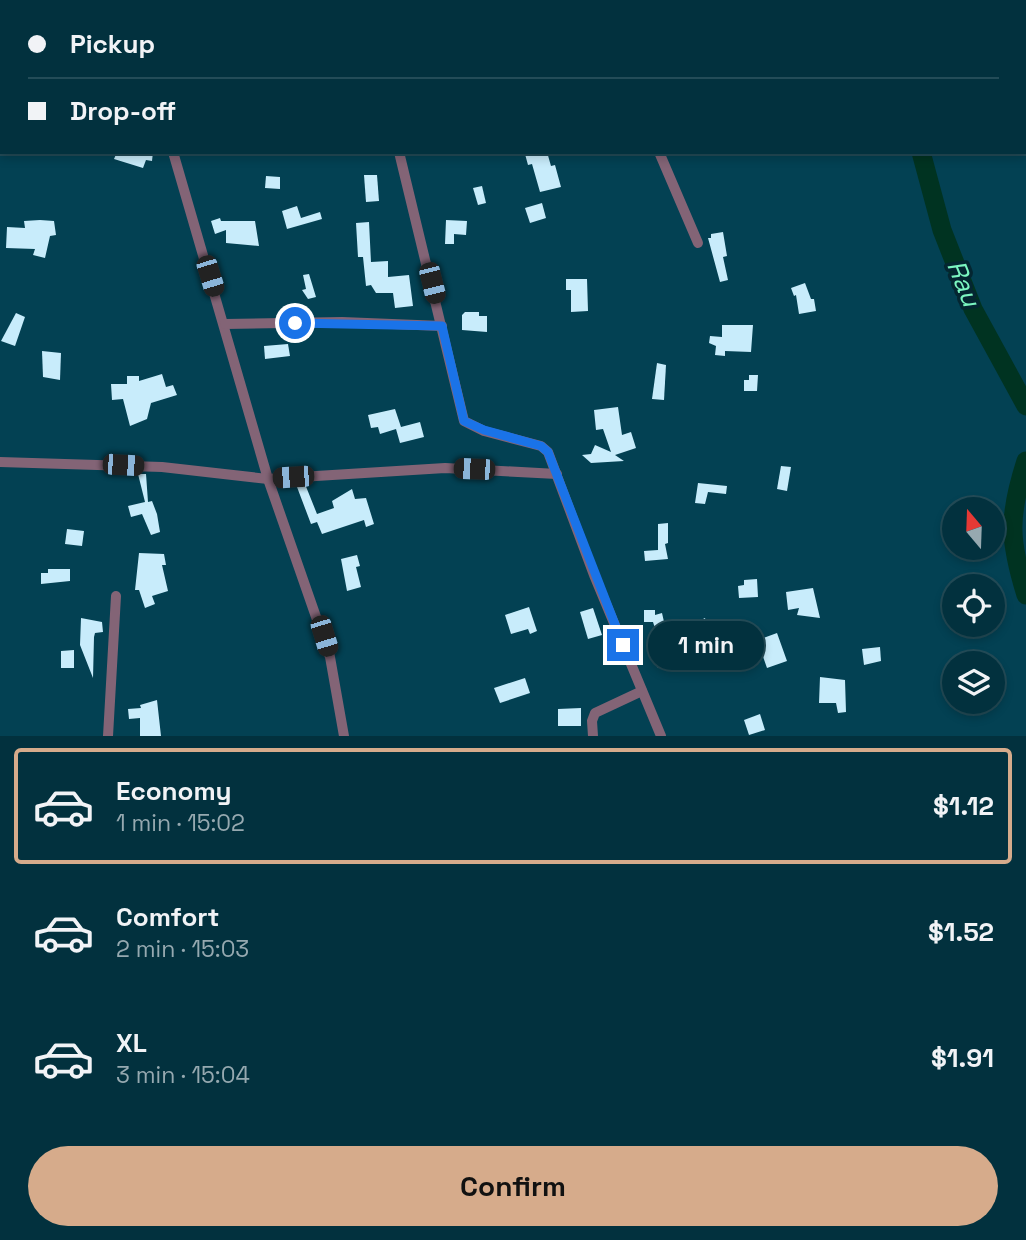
<!DOCTYPE html>
<html lang="en">
<head>
<meta charset="utf-8">
<style>
	:root { --surface:#02313e; --page:#103d49; --text:#f1f3f6; --muted:#96a9b0; --line:#234c58; --accent:#d6ab8b }
	body { margin:0; font-family:"Space Grotesk",sans-serif; background:var(--page); color:var(--text); height:100vh; display:flex; flex-direction:column; font-size:26px; white-space:nowrap }
	* { box-sizing:border-box; margin:0 }
	p { font-size:23px; color:var(--muted) }
	.icon { flex:none; width:38px; height:38px; fill:none; stroke:currentColor; stroke-width:2; stroke-linecap:round; stroke-linejoin:round }
	.map { position:relative; height:736px; overflow:hidden }
	.panel { display:flex; flex-direction:column; background:var(--surface); flex:1 }
	.panel>* { flex:none }
	.guide { position:absolute; left:0px; top:0px; width:1027px; height:154px; box-shadow:0 4px 10px #0003,0 0 0 2px var(--line); display:grid; align-content:center; height:154px; padding:0 28px; background:var(--surface) }
	.needle { width:46px; rotate:341deg }
	.fabs { position:absolute; left:942px; top:497px; display:grid; gap:14px }
	.fabs a { display:grid; place-items:center; width:63px; height:63px; border-radius:50%; background:var(--surface); box-shadow:0 4px 10px #0003,0 0 0 2px var(--line); font-size:35px }
	.end { position:absolute; width:32px; height:32px; margin:-16px; border:9px solid #1a73e8; background:#fff; box-shadow:0 0 0 4px #fff }
	.from { border-radius:50% }
	.bubble { position:absolute; height:49px; border-radius:24px; background:var(--surface); box-shadow:0 4px 10px #0003,0 0 0 2px var(--line); font-size:23px; font-weight:800; line-height:49px; text-align:center }
	.car { position:absolute; width:21px; height:42px; margin:-21px -10px; border-radius:9px; box-shadow:0 0 5px 2px #0007; background:linear-gradient(#222 24%,#8ab4d8 0 40%,#222 0 76%,#8ab4d8 0 86%,#222 0) }
	.guide b { display:flex; align-items:center; gap:24px; height:66px; font-size:26px }
	.guide b+b { border-top:2px solid var(--line) }
	.guide i { width:18px; height:18px; background:var(--text) }
	ul { padding:12px 0 0; list-style:none }
	li { display:flex; align-items:center; gap:21px; height:116px; margin:0 14px 10px; padding:0 14px; border:4px solid transparent; border-radius:7px }
	li div { flex:1 }
	li b { display:block; font-size:26px }
	li em { font-style:normal; font-weight:800 }
	li.on { border-color:var(--accent) }
	li>.icon { width:63px; height:63px; stroke-width:1.5 }
	.cta { display:flex; gap:14px; margin-top:auto; padding:14px 28px }
	.cta a { flex:1; height:80px; border-radius:42px; background:var(--accent); color:#111; font-size:28px; font-weight:800; line-height:80px; text-align:center }
	.map>svg:first-child { display:block }
	.lines { fill:none; stroke-linecap:round; stroke-linejoin:round }
	.river { stroke:#003321; stroke-width:19 }
	.building { fill:#c8ecfb }
	.minor { stroke:#836476; stroke-width:10 }
	.route { stroke:#1a73e8; stroke-width:9 }
	.labels { text-anchor:middle; dominant-baseline:central; stroke-width:7; stroke-linejoin:round; paint-order:stroke }
	.water-label { font-size:26px; font-style:italic; fill:#7bf6c1; stroke:#042631 }
</style>
</head>
<body>
<div class="map">
<svg width="1026" height="736" viewBox="0 0 1026 736">
	<rect width="100%" height="100%" fill="#034153"/>
	<g class="lines">
		<g class="river">
			<polyline points="879,0 879,2"/>
			<polyline points="921,152 942,230 973,309 1026,406"/>
			<path d="M1026,461c-18,56 -17,79 0,134"/>
		</g>
	</g>
	<g class="building">
		<polygon points="117,152 153,152 152,161 146,160 143,168 114,159"/>
		<polygon points="532,152 547,152 551,166 555,165 561,187 540,192 532,164 528,165 525,154"/>
		<polygon points="364,175 377,175 379,201 366,202"/>
		<polygon points="266,176 280,177 280,189 265,188"/>
		<polygon points="482,186 486,203 478,205 473,188"/>
		<polygon points="542,203 546,218 530,223 525,208"/>
		<polygon points="297,206 301,218 320,212 322,219 287,229 282,211"/>
		<polygon points="220,218 221,221 255,221 259,246 226,243 226,230 215,234 211,221"/>
		<polygon points="40,220 54,221 56,235 50,236 45,258 33,255 35,249 6,248 7,227 25,228 24,221"/>
		<polygon points="446,220 467,221 466,235 454,234 454,244 445,244"/>
		<polygon points="369,222 371,262 388,261 388,277 409,275 413,306 395,308 393,293 376,293 371,285 366,286 363,257 358,257 356,223"/>
		<polygon points="723,232 727,256 723,257 728,280 720,282 708,238 711,238 711,234"/>
		<polygon points="309,274 316,297 308,299 302,290 306,289 303,275"/>
		<polygon points="566,279 587,279 588,311 571,312 571,290 566,290"/>
		<polygon points="805,283 811,299 814,299 816,311 799,314 796,295 794,296 791,288"/>
		<polygon points="465,312 479,312 479,316 487,316 487,332 462,330 462,315"/>
		<polygon points="16,313 25,317 15,346 1,341"/>
		<polygon points="722,325 753,325 751,352 725,351 725,356 715,355 716,346 709,343 710,336 722,337"/>
		<polygon points="288,344 290,356 265,359 264,346"/>
		<polygon points="42,351 61,353 60,380 43,377"/>
		<polygon points="657,363 666,365 664,400 652,399"/>
		<polygon points="162,374 166,387 173,385 177,395 151,403 147,419 130,426 123,399 112,400 111,384 127,384 127,376 139,376 139,381"/>
		<polygon points="749,375 758,375 757,391 744,391 744,380 749,380"/>
		<polygon points="618,407 622,435 631,432 636,448 615,455 624,461 591,463 582,455 591,454 595,445 611,452 603,429 596,430 594,410"/>
		<polygon points="395,409 401,427 420,422 424,437 400,443 396,429 380,434 378,427 371,428 368,415"/>
		<polygon points="781,466 791,467 787,491 777,489"/>
		<polygon points="138,474 146,474 148,502 152,501 157,514 160,532 151,535 142,514 131,517 128,506 145,502"/>
		<polygon points="698,483 727,486 726,494 708,492 705,504 695,503"/>
		<polygon points="305,484 317,514 334,508 332,501 352,489 355,499 366,498 374,524 366,527 364,520 322,534 317,522 311,524 297,487"/>
		<polygon points="668,523 668,543 665,544 668,559 645,561 644,551 658,550 658,524"/>
		<polygon points="67,529 84,531 82,546 65,544"/>
		<polygon points="139,553 164,554 166,565 162,565 168,591 152,596 155,604 145,608 139,590 135,590"/>
		<polygon points="357,555 360,566 356,567 361,587 347,591 341,559"/>
		<polygon points="48,569 70,569 70,581 41,584 41,573 48,573"/>
		<polygon points="757,579 758,597 739,598 738,586 744,585 744,580"/>
		<polygon points="813,588 820,618 797,615 799,608 788,610 786,592"/>
		<polygon points="529,607 537,631 530,634 528,629 511,634 505,615"/>
		<polygon points="593,608 602,635 588,639 580,612"/>
		<polygon points="644,610 655,610 655,615 662,613 667,635 658,638 653,622 644,622"/>
		<polygon points="81,618 102,622 103,632 95,633 94,637 93,678 80,645"/>
		<polygon points="705,618 711,641 720,638 724,652 705,658 698,637 691,639 687,627"/>
		<polygon points="777,633 787,661 767,668 760,648 750,652 747,644"/>
		<polygon points="880,647 881,661 864,665 862,649"/>
		<polygon points="74,650 74,668 61,668 61,651"/>
		<polygon points="667,651 671,664 658,668 653,655"/>
		<polygon points="820,677 845,680 846,712 838,713 836,703 819,703"/>
		<polygon points="525,678 530,693 500,703 494,688"/>
		<polygon points="157,700 161,736 140,736 140,718 129,719 128,709 141,708 140,705"/>
		<polygon points="581,708 581,726 558,726 558,709"/>
		<polygon points="760,714 765,730 749,735 744,720"/>
	</g>
	<g class="lines">
		<g class="minor">
			<polyline points="358,0 358,2"/>
			<polyline points="0,82 2,82"/>
			<polyline points="173,152 268,479 330,657 344,736"/>
			<polyline points="399,152 464,421 484,431 541,446 548,452 594,575 661,736"/>
			<polyline points="659,152 698,243"/>
			<polyline points="225,324 342,322 442,326"/>
			<polyline points="0,462 162,467 268,479 445,468 557,474"/>
			<polyline points="108,736 116,596"/>
			<polyline points="593,736 592,721 595,713 642,691"/>
		</g>
	</g>
	<g class="lines">
		<polyline class="route" points="295,323 442,326 464,421 484,430 541,446 548,452 623,645"/>
	</g>
	<g class="labels">
		<g class="water-label">
			<text transform="translate(964 283) rotate(68)">Rau</text>
		</g>
	</g>
</svg>
<div class="fabs">
<a><svg class="needle" viewBox="-14 -14 28 28"><path d="M0-13l5 13h-10z" fill="#e53935"/><path d="M0 13l5-13h-10z" fill="#96a9b0"/></svg></a>
<a><svg class="icon" aria-label="locate" viewBox="0 0 24 24"><circle cx="12" cy="12" r="6"/><path d="M12 2v4M12 18v4M2 12h4M18 12h4"/></svg></a>
<a><svg class="icon" aria-label="layers" viewBox="0 0 24 24"><path d="M12 4l9 5-9 5-9-5zM3 14l9 5 9-5"/></svg></a>
</div>
<i class="end from" style="left:295px;top:323px"></i>
<i class="end" style="left:623px;top:645px"></i>
<div class="bubble" style="left:648px;top:621px;width:116px">1 min</div>
<i class="car" style="left:210px;top:276px;rotate:163deg"></i>
<i class="car" style="left:432px;top:283px;rotate:166deg"></i>
<i class="car" style="left:123px;top:465px;rotate:93deg"></i>
<i class="car" style="left:474px;top:469px;rotate:272deg"></i>
<i class="car" style="left:293px;top:477px;rotate:266deg"></i>
<i class="car" style="left:324px;top:636px;rotate:163deg"></i>
<div class="guide">
<b><i class="from"></i>Pickup</b>
<b><i></i>Drop-off</b>
</div>
</div>
<section class="panel">
<ul>
<li class="on"><svg class="icon" aria-label="car" viewBox="0 0 24 24"><path d="M5 17H2v-5l4-1 3-4h7l3 4 3 1v5h-3M9 17h6M6 11h13"/><circle cx="7" cy="17" r="2"/><circle cx="17" cy="17" r="2"/></svg><div><b>Economy</b><p>1 min · 15:02</p></div><em>$1.12</em></li>
<li><svg class="icon" aria-label="car" viewBox="0 0 24 24"><path d="M5 17H2v-5l4-1 3-4h7l3 4 3 1v5h-3M9 17h6M6 11h13"/><circle cx="7" cy="17" r="2"/><circle cx="17" cy="17" r="2"/></svg><div><b>Comfort</b><p>2 min · 15:03</p></div><em>$1.52</em></li>
<li><svg class="icon" aria-label="car" viewBox="0 0 24 24"><path d="M5 17H2v-5l4-1 3-4h7l3 4 3 1v5h-3M9 17h6M6 11h13"/><circle cx="7" cy="17" r="2"/><circle cx="17" cy="17" r="2"/></svg><div><b>XL</b><p>3 min · 15:04</p></div><em>$1.91</em></li>
</ul>
<div class="cta"><a>Confirm</a></div>
</section>
</body>
</html>
